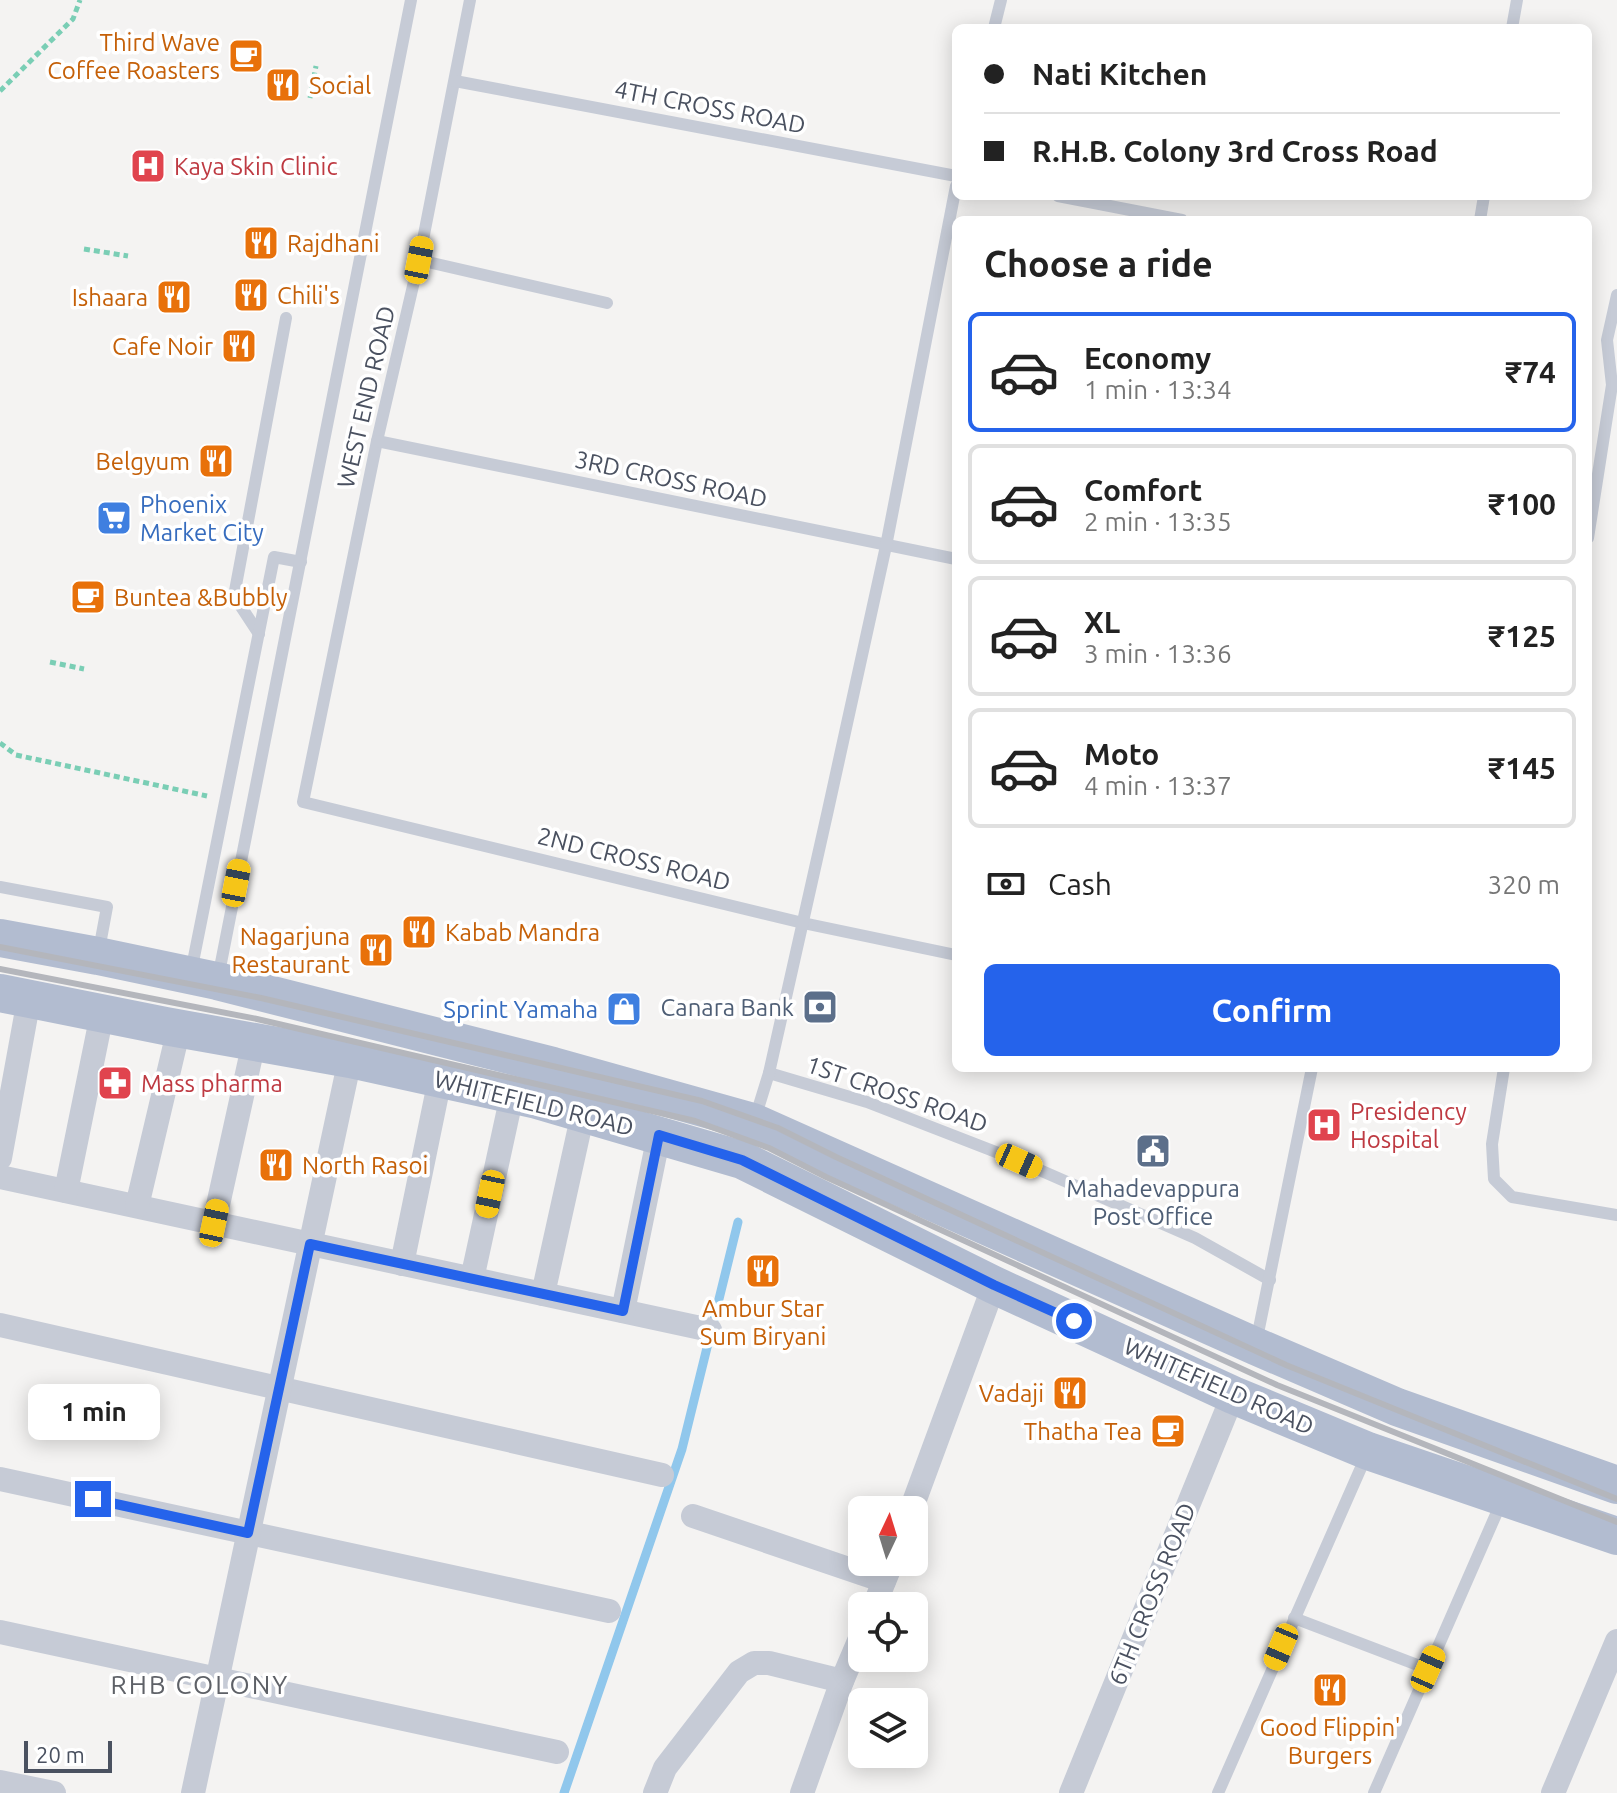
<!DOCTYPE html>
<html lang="en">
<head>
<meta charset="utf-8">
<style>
	:root { --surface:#fff; --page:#f2f2f2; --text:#222; --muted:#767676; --line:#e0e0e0; --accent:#2563eb }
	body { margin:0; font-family:Ubuntu,sans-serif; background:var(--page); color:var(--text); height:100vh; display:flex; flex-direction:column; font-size:30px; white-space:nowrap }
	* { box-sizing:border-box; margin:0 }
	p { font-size:26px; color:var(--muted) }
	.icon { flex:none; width:44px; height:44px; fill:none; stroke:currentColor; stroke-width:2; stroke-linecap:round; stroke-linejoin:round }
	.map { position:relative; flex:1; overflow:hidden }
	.panel { position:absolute; left:952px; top:216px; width:640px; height:856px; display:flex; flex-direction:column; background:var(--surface); border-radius:12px; box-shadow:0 4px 20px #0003 }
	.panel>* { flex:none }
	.guide { position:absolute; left:952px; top:24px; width:640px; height:176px; border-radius:12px; box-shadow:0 4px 20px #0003; display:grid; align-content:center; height:176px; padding:0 32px; background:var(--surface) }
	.needle { width:52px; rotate:4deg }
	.buttons { position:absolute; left:848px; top:1496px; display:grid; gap:16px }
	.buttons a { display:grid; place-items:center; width:80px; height:80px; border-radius:12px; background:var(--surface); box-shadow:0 4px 20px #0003; font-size:40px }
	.scale { position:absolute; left:24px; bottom:20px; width:88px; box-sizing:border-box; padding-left:8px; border:4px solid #4a5160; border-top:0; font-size:22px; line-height:28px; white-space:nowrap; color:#4a5160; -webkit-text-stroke:6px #fff; paint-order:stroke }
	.end { position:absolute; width:36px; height:36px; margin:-18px; border:10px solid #2563eb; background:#fff; box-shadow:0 0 0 4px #fff }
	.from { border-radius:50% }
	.bubble { position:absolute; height:56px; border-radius:12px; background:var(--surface); box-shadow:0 4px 20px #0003; font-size:26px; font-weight:700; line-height:56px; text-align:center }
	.car { position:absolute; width:24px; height:48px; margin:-24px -12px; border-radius:10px; box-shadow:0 0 6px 2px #0007; background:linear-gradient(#f5c518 24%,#345 0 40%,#f5c518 0 76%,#345 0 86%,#f5c518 0) }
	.guide b { display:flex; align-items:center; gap:28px; height:76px; font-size:30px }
	.guide b+b { border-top:2px solid var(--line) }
	.guide i { width:20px; height:20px; background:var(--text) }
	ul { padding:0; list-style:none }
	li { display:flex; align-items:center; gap:24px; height:120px; margin:0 16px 12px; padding:0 16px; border:4px solid var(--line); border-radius:12px }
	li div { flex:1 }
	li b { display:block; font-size:30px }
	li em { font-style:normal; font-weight:700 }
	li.current { border-color:var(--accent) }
	li>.icon { width:72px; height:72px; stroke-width:1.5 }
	h2 { padding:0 32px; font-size:36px; line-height:96px }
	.pay { display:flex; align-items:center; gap:20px; height:88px; padding:0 32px; font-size:30px }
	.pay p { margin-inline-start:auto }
	.cta { display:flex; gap:16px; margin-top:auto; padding:16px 32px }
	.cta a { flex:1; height:92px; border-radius:12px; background:var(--accent); color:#fff; font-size:32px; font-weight:700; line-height:92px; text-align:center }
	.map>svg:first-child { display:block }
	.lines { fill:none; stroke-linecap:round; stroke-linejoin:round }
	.stream { stroke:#90c7ec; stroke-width:9 }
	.path { stroke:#7aceb5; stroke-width:5; stroke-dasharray:6 4; stroke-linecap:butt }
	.lane { stroke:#c6cbd6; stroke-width:12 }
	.street { stroke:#c6cbd6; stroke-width:24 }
	.primary { stroke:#b2bcd0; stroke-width:38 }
	.rail { stroke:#b4b6bc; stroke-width:6 }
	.route { stroke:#2563eb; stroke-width:10 }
	.labels { text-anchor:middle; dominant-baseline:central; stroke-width:7; stroke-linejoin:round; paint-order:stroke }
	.food-label { font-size:24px; fill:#c56008; stroke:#fff; text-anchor:end }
	.street-label { font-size:24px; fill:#4a5160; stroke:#fff }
	.health-label { font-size:24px; fill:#be3a42; stroke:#fff; text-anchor:start }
	.shop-label { font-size:24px; fill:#366cbe; stroke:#fff; text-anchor:start }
	.service-label { font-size:24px; fill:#4e5e75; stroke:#fff; text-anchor:end }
	.neighbourhood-label { font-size:26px; letter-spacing:2px; fill:#5e6167; stroke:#fff }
</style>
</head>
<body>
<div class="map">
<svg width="1617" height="1793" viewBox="0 0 1617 1793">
	<rect width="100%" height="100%" fill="#f4f3f2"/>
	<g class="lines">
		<polyline class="stream" points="564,1793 682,1449 738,1222"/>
		<g class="path">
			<polyline points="126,63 160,70"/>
			<polyline points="0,91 73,19 80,0"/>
			<polyline points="310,98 316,66"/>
			<polyline points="84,249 128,256"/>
			<polyline points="50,662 84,669"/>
			<polyline points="0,743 16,755 207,796"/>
		</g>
		<g class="lane">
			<polyline points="470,0 419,260 377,441 303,802 803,923 956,955"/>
			<polyline points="994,28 1001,0"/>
			<polyline points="1512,28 1517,0"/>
			<polyline points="455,81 956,176"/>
			<polyline points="1058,196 1182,220"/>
			<polyline points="1480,220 1484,196"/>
			<polyline points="419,260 607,303"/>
			<polyline points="377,441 956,559"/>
			<polyline points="1588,538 1612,385 1607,340 1617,295"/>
			<polyline points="259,634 234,596 286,318"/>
			<polyline points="0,887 107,907 99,950"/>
			<polyline points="191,972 274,557 301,562"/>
			<polyline points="218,978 411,0"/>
			<polyline points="1504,1068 1492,1144 1494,1179 1512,1197 1617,1215"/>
			<polyline points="769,1073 867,1102 1019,1161 1195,1238 1270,1280"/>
			<polyline points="743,1157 769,1073 828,810 886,546 956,186"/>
			<polyline points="1256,1343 1312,1068"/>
			<polyline points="1294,1618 1428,1669"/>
			<polyline points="1218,1793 1367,1454"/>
			<polyline points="1374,1793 1501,1503"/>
		</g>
		<g class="street">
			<polyline points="0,1158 29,999"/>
			<polyline points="0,1177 710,1330"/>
			<polyline points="66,1191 102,1014"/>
			<polyline points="137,1206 179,1028"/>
			<polyline points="214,1223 254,1042"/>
			<polyline points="402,1264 440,1079"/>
			<polyline points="472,1279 512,1095"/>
			<polyline points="543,1294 583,1113"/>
			<polyline points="623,1311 659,1135"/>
			<polyline points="0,1325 662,1475"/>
			<polyline points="0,1479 609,1611"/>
			<polyline points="911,1510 994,1285"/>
			<polyline points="693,1516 884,1581"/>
			<polyline points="874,1606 892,1562"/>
			<polyline points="0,1632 557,1752"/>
			<polyline points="0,1782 54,1793"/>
			<polyline points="193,1793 350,1059"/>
			<polyline points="655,1793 665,1768 739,1672 754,1663 769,1663 842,1681 862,1634"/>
			<polyline points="802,1793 842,1681"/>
			<polyline points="1071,1793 1233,1395"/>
			<polyline points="1553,1793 1617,1641"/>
		</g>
		<g class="primary">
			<polyline points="0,938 98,956 217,981 553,1066 753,1122 1255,1346 1397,1407 1617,1485"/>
			<polyline points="0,993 165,1026 350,1059 537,1100 742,1160 994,1285 1233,1395 1368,1451 1617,1536"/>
		</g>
		<g class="rail">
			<polyline points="0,947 261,998 702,1101 778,1128 836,1157 1286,1365 1617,1499"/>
			<polyline points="0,969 257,1019 695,1121 769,1148 826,1177 1277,1385 1617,1522"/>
		</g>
	</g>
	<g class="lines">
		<polyline class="route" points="93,1499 248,1533 310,1244 623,1311 659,1135 742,1160 994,1285 1074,1321"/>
	</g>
	<defs>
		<symbol id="cafe-square" viewBox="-11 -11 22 22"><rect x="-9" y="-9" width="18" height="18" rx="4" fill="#e8710a" stroke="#fff"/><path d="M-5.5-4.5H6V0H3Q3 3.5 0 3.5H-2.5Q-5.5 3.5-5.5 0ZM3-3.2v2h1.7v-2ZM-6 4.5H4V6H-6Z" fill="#fff"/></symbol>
		<symbol id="restaurant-square" viewBox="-11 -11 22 22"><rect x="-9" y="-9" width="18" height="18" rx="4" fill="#e8710a" stroke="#fff"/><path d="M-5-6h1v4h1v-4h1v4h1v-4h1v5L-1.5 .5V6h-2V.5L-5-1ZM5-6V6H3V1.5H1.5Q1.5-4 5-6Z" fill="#fff"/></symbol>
		<symbol id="hospital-square" viewBox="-11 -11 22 22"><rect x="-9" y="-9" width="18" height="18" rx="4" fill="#e0444e" stroke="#fff"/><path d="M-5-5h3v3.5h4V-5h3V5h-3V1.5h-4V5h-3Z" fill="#fff"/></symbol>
		<symbol id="supermarket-square" viewBox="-11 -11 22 22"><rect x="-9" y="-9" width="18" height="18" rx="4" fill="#3f7fe0" stroke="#fff"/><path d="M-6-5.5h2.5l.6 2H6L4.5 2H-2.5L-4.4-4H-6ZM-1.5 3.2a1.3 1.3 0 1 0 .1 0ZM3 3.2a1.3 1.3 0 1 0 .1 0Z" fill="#fff"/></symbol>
		<symbol id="bank-square" viewBox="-11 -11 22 22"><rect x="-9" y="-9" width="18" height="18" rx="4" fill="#5c6f8a" stroke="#fff"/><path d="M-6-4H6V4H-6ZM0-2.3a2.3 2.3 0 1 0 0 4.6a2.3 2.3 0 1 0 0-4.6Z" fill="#fff"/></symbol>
		<symbol id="shop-square" viewBox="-11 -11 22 22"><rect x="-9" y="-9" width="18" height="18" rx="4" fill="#3f7fe0" stroke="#fff"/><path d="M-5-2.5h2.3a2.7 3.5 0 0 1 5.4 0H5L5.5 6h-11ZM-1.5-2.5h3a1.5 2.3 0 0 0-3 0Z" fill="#fff"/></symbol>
		<symbol id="pharmacy-square" viewBox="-11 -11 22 22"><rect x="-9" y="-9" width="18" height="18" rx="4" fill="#e0444e" stroke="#fff"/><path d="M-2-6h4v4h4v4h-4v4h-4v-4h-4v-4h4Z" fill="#fff"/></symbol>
		<symbol id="civic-square" viewBox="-11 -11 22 22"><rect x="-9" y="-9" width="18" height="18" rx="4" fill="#5c6f8a" stroke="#fff"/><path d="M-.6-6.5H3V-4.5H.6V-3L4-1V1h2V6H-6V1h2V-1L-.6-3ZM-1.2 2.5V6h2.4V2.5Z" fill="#fff"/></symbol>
	</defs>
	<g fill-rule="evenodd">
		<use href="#cafe-square" x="226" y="36" width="40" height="40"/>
		<use href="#restaurant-square" x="263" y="65" width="40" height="40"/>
		<use href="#hospital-square" x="128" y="146" width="40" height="40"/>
		<use href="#restaurant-square" x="241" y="223" width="40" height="40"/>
		<use href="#restaurant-square" x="231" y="275" width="40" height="40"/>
		<use href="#restaurant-square" x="154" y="277" width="40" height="40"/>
		<use href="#restaurant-square" x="219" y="326" width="40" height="40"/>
		<use href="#restaurant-square" x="196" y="441" width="40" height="40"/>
		<use href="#supermarket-square" x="94" y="498" width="40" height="40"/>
		<use href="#cafe-square" x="68" y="577" width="40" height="40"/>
		<use href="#restaurant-square" x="399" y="912" width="40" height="40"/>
		<use href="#restaurant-square" x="356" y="930" width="40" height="40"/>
		<use href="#bank-square" x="800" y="987" width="40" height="40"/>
		<use href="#shop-square" x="604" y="989" width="40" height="40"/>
		<use href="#pharmacy-square" x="95" y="1063" width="40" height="40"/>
		<use href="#hospital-square" x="1304" y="1105" width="40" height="40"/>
		<use href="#civic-square" x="1133" y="1131" width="40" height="40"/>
		<use href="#restaurant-square" x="256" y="1145" width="40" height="40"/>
		<use href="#restaurant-square" x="743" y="1251" width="40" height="40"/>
		<use href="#restaurant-square" x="1050" y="1373" width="40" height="40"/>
		<use href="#cafe-square" x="1148" y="1411" width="40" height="40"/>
		<use href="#restaurant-square" x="1310" y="1670" width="40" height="40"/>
	</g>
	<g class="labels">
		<g class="food-label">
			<text x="220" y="42">Third Wave<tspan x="220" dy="28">Coffee Roasters</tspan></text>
			<text x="309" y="85" text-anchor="start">Social</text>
			<text x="287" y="243" text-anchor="start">Rajdhani</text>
			<text x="277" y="295" text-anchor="start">Chili's</text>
			<text x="148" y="297">Ishaara</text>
			<text x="213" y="346">Cafe Noir</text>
			<text x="190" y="461">Belgyum</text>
			<text x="114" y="597" text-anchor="start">Buntea &amp;Bubbly</text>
			<text x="445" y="932" text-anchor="start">Kabab Mandra</text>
			<text x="350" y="936">Nagarjuna<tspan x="350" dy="28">Restaurant</tspan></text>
			<text x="302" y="1165" text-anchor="start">North Rasoi</text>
			<text x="763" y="1308" text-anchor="middle">Ambur Star<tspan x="763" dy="28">Sum Biryani</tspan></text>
			<text x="1044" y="1393">Vadaji</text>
			<text x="1142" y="1431">Thatha Tea</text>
			<text x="1330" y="1727" text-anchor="middle">Good Flippin'<tspan x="1330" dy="28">Burgers</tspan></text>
		</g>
		<g class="street-label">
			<text transform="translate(710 107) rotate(11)">4TH CROSS ROAD</text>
			<text transform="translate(366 397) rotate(-77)">WEST END ROAD</text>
			<text transform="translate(671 479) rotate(12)">3RD CROSS ROAD</text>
			<text transform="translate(634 859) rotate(14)">2ND CROSS ROAD</text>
			<text transform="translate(897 1094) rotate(19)">1ST CROSS ROAD</text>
			<text transform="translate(534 1103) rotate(14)">WHITEFIELD ROAD</text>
			<text transform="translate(1219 1386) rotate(24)">WHITEFIELD ROAD</text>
			<text transform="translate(1152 1594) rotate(-68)">6TH CROSS ROAD</text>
		</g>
		<g class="health-label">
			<text x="174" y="166">Kaya Skin Clinic</text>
			<text x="141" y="1083">Mass pharma</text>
			<text x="1350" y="1111">Presidency<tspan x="1350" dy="28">Hospital</tspan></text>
		</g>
		<g class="shop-label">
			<text x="140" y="504">Phoenix<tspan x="140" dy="28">Market City</tspan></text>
			<text x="598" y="1009" text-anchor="end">Sprint Yamaha</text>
		</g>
		<g class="service-label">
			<text x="794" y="1007">Canara Bank</text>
			<text x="1153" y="1188" text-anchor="middle">Mahadevappura<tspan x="1153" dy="28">Post Office</tspan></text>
		</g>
		<g class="neighbourhood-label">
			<text x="200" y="1684">RHB COLONY</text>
		</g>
	</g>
</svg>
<div class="buttons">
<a><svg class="needle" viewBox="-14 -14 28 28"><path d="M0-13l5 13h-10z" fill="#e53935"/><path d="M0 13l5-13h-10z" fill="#767676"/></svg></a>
<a><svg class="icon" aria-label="locate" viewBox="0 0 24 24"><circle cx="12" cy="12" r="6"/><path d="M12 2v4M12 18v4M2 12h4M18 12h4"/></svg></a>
<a><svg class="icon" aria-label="layers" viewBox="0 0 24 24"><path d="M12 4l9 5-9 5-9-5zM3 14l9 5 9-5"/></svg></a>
</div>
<div class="scale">20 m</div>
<i class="end from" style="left:1074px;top:1321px"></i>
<i class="end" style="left:93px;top:1499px"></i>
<div class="bubble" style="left:28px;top:1384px;width:132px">1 min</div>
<i class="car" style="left:419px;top:260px;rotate:11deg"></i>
<i class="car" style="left:236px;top:883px;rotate:11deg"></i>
<i class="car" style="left:1019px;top:1161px;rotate:114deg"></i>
<i class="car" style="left:490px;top:1194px;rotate:192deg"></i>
<i class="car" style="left:214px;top:1223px;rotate:12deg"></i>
<i class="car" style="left:1281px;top:1647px;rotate:203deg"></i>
<i class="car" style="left:1428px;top:1669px;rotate:24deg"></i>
<div class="guide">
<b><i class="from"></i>Nati Kitchen</b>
<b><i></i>R.H.B. Colony 3rd Cross Road</b>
</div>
<section class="panel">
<h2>Choose a ride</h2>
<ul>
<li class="current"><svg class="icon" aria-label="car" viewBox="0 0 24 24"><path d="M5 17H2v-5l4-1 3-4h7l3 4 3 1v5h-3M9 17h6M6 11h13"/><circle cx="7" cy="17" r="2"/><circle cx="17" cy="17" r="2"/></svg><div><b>Economy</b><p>1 min · 13:34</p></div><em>₹74</em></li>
<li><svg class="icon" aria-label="car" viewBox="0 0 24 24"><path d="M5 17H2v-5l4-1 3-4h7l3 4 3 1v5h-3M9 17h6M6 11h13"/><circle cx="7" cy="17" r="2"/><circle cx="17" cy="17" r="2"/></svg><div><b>Comfort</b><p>2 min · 13:35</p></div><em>₹100</em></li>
<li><svg class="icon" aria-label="car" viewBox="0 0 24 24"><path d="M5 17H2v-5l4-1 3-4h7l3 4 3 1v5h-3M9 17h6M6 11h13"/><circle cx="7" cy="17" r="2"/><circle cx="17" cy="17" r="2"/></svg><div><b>XL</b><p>3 min · 13:36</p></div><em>₹125</em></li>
<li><svg class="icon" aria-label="car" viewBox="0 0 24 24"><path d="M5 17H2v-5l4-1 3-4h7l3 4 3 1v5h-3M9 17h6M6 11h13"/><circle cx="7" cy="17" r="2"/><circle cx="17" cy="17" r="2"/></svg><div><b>Moto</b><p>4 min · 13:37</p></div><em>₹145</em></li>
</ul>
<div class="pay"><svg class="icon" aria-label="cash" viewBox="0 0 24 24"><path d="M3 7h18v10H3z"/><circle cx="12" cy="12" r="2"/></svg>Cash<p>320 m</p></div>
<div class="cta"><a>Confirm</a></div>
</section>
</div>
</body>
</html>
